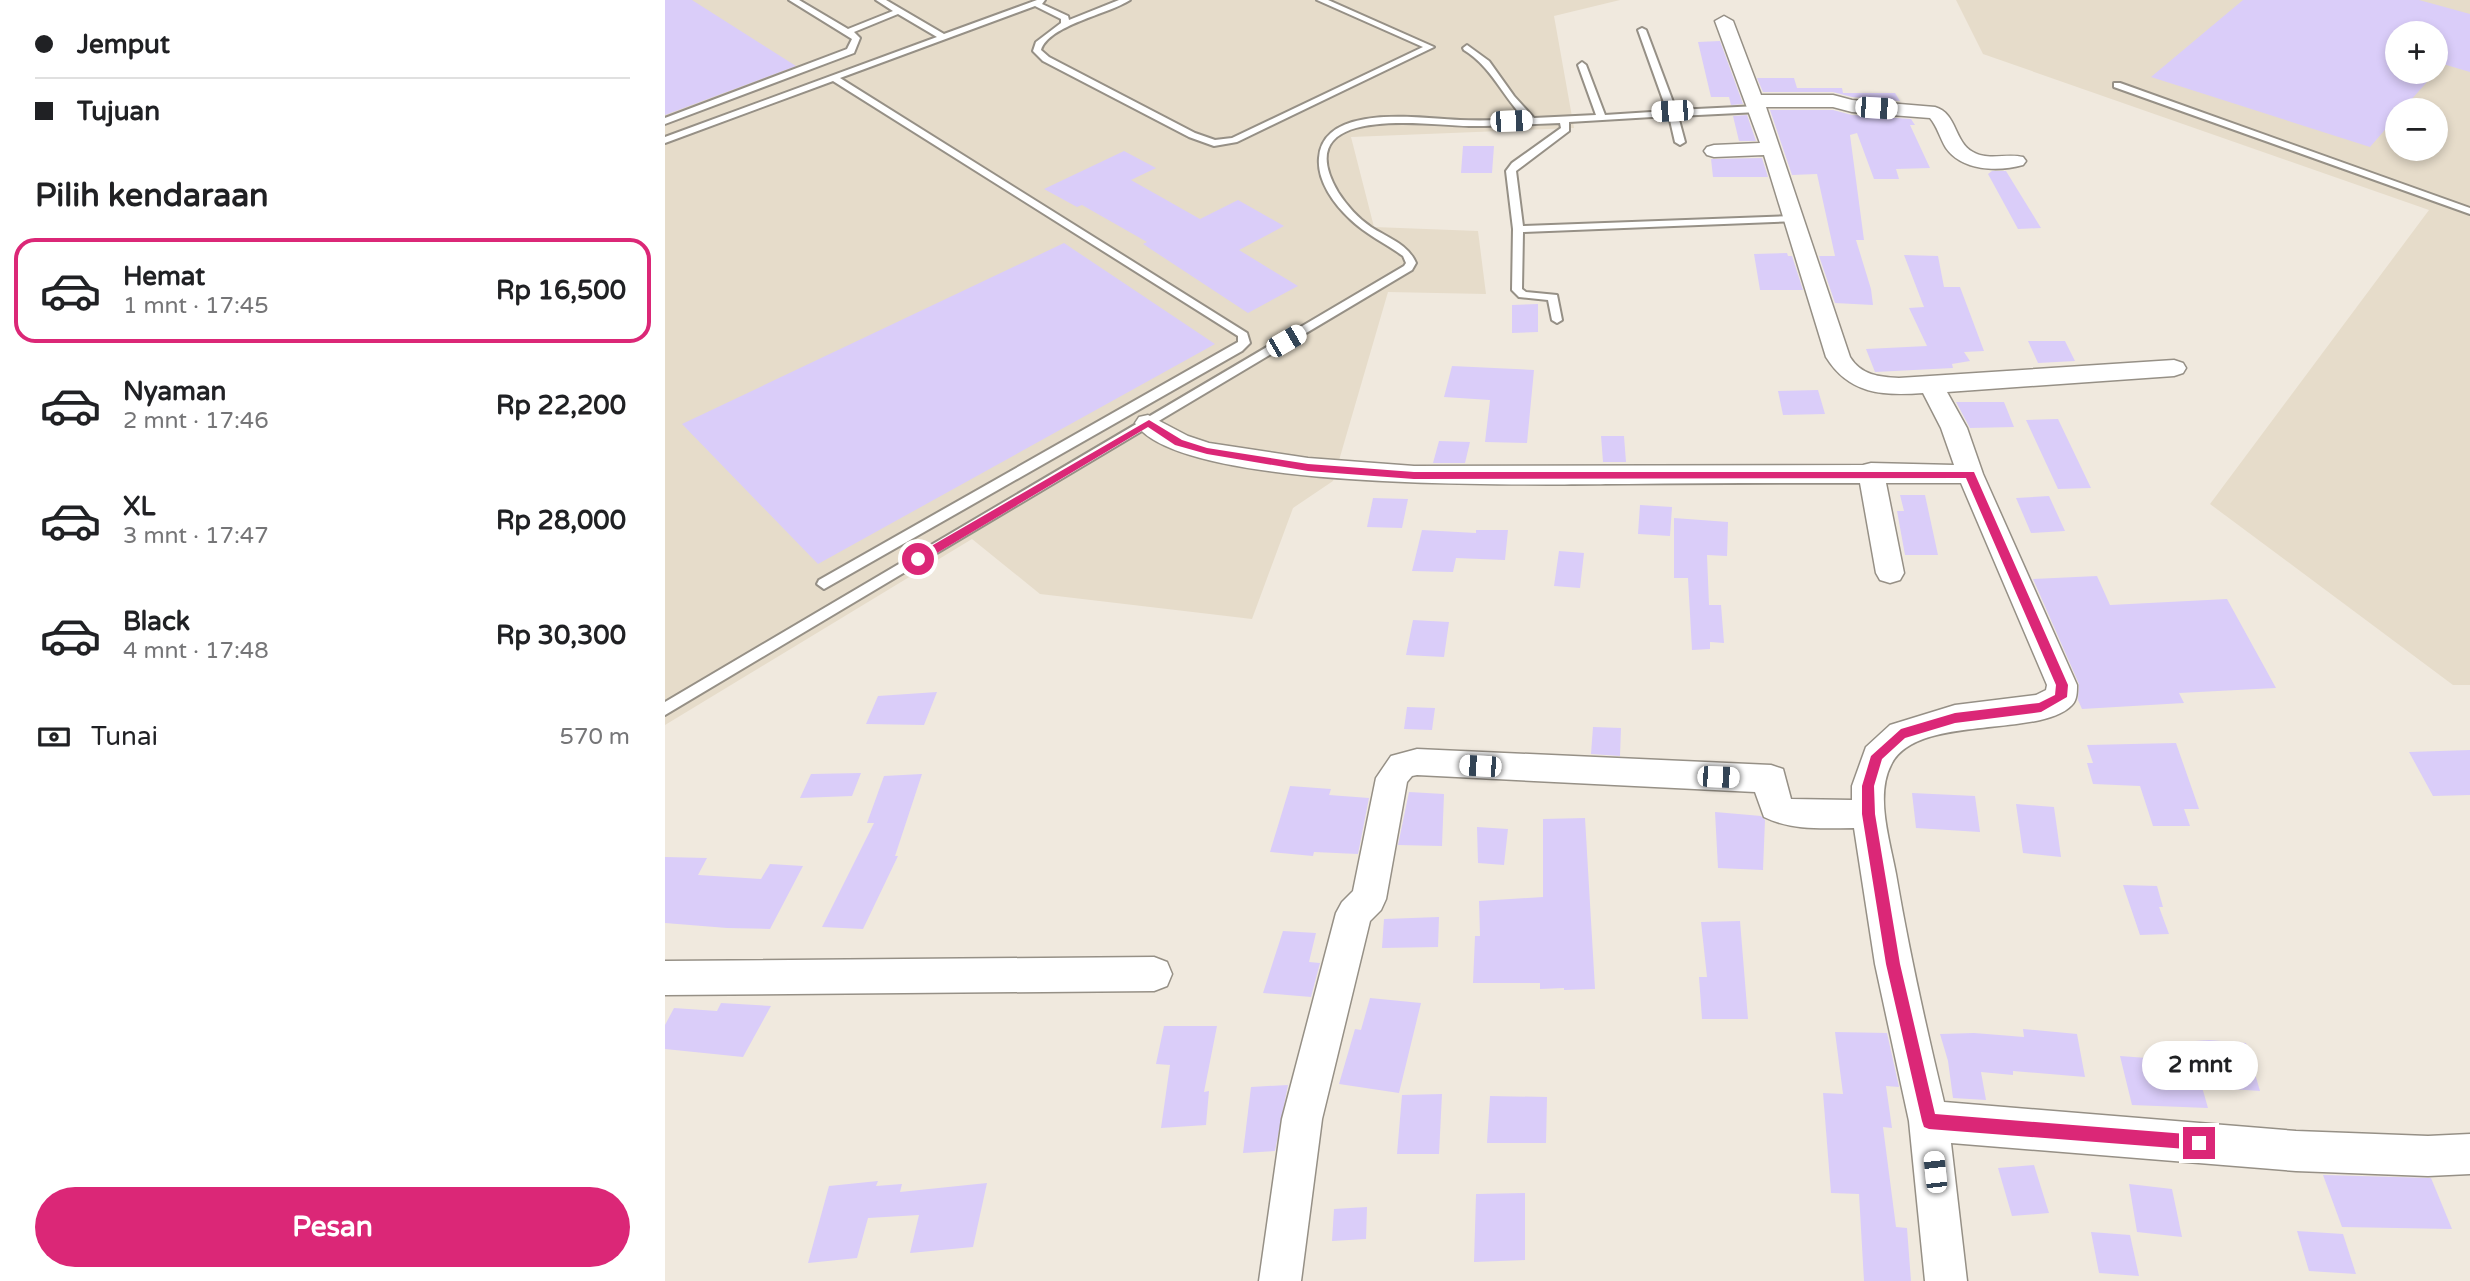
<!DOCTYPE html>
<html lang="id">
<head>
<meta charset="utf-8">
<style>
	:root { --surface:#fff; --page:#f2f2f2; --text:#202124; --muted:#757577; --line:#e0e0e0; --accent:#db2777 }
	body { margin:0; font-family:"Varela Round",sans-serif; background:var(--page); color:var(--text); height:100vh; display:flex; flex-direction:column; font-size:26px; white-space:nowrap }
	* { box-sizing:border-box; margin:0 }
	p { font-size:23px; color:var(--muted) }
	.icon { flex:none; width:38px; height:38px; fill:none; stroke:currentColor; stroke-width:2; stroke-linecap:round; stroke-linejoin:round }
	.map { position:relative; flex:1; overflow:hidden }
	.side { display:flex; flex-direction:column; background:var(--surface); width:665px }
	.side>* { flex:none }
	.hud { display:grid; align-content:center; height:154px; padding:0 35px; background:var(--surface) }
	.fabs { position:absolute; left:1720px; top:21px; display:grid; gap:14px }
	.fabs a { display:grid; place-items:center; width:63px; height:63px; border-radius:50%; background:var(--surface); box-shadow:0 4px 10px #0003; font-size:35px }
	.end { position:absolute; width:32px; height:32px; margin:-16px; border:9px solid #db2777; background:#fff; box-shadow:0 0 0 4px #fff }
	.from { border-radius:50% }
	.bubble { position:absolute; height:49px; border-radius:24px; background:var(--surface); box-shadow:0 4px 10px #0003; font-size:23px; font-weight:800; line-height:49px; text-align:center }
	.car { position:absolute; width:21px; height:42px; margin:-21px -10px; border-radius:9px; box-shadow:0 0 5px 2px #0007; background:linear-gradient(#fff 24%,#345 0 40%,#fff 0 76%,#345 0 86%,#fff 0) }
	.hud b { display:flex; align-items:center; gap:24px; height:66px; font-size:26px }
	.hud b+b { border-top:2px solid var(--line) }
	.hud i { width:18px; height:18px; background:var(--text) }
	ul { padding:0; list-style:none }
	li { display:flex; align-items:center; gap:21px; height:105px; margin:0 14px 10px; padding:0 21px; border:4px solid transparent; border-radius:21px }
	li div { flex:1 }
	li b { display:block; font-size:26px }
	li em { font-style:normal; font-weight:800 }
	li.current { border-color:var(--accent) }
	li>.icon { width:63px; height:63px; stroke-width:1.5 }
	h2 { padding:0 35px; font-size:32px; line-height:84px }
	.pay { display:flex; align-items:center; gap:18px; height:77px; padding:0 35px; font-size:26px }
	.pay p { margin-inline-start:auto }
	.primary-button { display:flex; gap:14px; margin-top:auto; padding:14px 35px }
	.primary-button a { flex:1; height:80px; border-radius:42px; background:var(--accent); color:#fff; font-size:28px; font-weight:800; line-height:80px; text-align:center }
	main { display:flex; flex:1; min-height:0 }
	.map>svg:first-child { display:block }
	.built { fill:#e6dcca; fill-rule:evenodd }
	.building { fill:#dacdf9; fill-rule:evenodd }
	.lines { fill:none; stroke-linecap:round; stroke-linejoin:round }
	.service-casing { stroke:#969086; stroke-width:4 }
	.minor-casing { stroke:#969086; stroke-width:3 }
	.service { fill:#fff; fill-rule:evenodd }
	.minor { fill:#fff; fill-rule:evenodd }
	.route { fill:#db2777 }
</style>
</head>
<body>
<main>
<section class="side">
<div class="hud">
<b><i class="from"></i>Jemput</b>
<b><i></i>Tujuan</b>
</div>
<h2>Pilih kendaraan</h2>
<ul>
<li class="current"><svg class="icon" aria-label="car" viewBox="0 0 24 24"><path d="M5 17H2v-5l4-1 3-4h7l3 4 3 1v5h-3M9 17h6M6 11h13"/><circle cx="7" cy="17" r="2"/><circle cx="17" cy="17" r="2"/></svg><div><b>Hemat</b><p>1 mnt · 17:45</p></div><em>Rp 16,500</em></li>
<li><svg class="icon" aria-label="car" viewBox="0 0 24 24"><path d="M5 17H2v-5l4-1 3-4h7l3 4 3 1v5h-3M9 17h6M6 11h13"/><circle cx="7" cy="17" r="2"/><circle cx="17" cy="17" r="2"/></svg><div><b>Nyaman</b><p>2 mnt · 17:46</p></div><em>Rp 22,200</em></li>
<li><svg class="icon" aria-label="car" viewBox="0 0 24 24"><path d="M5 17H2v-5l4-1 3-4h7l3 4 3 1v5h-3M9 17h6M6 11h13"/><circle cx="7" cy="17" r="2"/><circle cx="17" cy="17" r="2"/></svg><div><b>XL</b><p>3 mnt · 17:47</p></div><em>Rp 28,000</em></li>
<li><svg class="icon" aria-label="car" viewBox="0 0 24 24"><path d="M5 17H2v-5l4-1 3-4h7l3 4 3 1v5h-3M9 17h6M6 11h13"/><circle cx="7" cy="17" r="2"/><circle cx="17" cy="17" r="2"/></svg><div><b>Black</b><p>4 mnt · 17:48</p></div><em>Rp 30,300</em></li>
</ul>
<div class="pay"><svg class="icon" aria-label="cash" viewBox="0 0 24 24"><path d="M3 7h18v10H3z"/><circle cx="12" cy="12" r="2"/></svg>Tunai<p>570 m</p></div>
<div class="primary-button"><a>Pesan</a></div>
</section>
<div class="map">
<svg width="1805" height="1281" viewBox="0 0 1805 1281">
	<rect width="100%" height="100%" fill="#f0e9de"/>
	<g class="built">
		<polygon points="0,0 955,0 889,16 909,128 686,137 709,227 813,231 821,294 723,292 668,481 628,508 587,619 375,594 307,539 0,725"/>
		<path d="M1291,0h514v685h-17l-243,-181 219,-294 -446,-156zM1732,33h39v39h-39zM1732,110h39v39h-39z"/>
	</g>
	<g class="building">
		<polygon points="0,0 27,0 131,66 0,115"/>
		<path d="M1578,0h176l51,14v58l-27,-8 -41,46h-5v6l-27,31 -219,-70zM1732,33h39v39h-39z"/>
		<polygon points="1055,41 1078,104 1066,105 1064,97 1046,97 1033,42"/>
		<polygon points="1092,78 1129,78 1132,88 1177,88 1178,93 1230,93 1235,101 1187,97 1168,92 1098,92"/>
		<polygon points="1105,110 1168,110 1187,115 1246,119 1250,125 1245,125 1265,168 1231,169 1234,179 1209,179 1192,133 1185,135 1199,240 1191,240 1206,289 1208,305 1170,303 1154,256 1170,256 1152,174 1127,175"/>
		<polygon points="1082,115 1091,141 1074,141 1068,116"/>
		<polygon points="798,146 829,146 827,173 796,173"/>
		<polygon points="459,151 491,168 466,180 535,219 573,200 619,226 574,250 633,286 583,313 478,244 482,242 417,205 412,207 379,189"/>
		<polygon points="1097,158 1103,177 1048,177 1046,159"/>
		<polygon points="1327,171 1341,171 1376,228 1353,229 1323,174"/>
		<polygon points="399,243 550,344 153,564 17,424"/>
		<polygon points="1122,253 1123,256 1127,256 1138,290 1095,290 1089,254"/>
		<polygon points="1239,255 1273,256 1279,287 1295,287 1319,351 1299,352 1305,361 1287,364 1288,368 1210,372 1201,349 1262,346 1244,308 1259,307"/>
		<polygon points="873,304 873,332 847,333 847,305"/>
		<polygon points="1363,341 1400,341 1410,361 1373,363"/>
		<polygon points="787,366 869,370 862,443 820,442 825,400 779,397"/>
		<polygon points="1153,390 1160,414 1118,415 1113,391"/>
		<polygon points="1291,402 1339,402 1349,427 1305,428"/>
		<polygon points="1393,419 1426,488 1393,489 1361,420"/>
		<polygon points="936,436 959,436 961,462 938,462"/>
		<polygon points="774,441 805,442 800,463 768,463"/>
		<polygon points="1235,495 1260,495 1273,555 1240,555 1232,511 1239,511"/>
		<polygon points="1384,496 1400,531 1366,533 1351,498"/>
		<polygon points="708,498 743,499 737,528 702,527"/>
		<polygon points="975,505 1007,507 1005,536 973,534"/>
		<polygon points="1009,518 1063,522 1062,556 1042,555 1044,605 1056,605 1059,643 1045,642 1045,649 1027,650 1023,578 1009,578"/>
		<polygon points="757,530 811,533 811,530 843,530 840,560 791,558 788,572 747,571"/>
		<polygon points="894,551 919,553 915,588 889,586"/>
		<polygon points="1432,576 1445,605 1562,599 1611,688 1514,693 1519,703 1417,709 1413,700 1414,684 1368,579"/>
		<polygon points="748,620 784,622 779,657 741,655"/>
		<polygon points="272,692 259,725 201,724 213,696"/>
		<polygon points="742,707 770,708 767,730 739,729"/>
		<polygon points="928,727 956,728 955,756 926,754"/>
		<polygon points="1511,743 1534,809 1519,809 1525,826 1488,826 1475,786 1428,784 1422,763 1428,763 1422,745"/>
		<polygon points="1805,750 1805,795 1768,796 1744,752"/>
		<polygon points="196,773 187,796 135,798 146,774"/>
		<polygon points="257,774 230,856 233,856 198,929 157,927 209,823 202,823 219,776"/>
		<polygon points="625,786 666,789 664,795 704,798 693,854 649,852 648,856 605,852"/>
		<polygon points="744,792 779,794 777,846 733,845"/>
		<polygon points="1247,793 1310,796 1315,832 1251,828"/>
		<polygon points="1351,804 1389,807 1396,857 1358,853"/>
		<polygon points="1050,812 1096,816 1100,820 1098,870 1053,868"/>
		<polygon points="920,818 930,989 899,990 899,988 875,989 875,983 808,983 810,936 815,936 814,901 878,897 878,819"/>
		<polygon points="812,827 843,829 839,865 813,863"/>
		<polygon points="0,857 42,858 33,875 96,879 105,864 138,866 105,929 62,928 0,923"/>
		<polygon points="1458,885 1492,886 1498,907 1494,907 1504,934 1475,935"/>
		<polygon points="774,917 773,947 717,948 719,919"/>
		<polygon points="1075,921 1083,1019 1037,1019 1034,977 1042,977 1036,922"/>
		<polygon points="618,931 651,933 644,962 655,963 646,997 598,993"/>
		<polygon points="705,998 756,1003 734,1093 674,1084 690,1029 696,1030"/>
		<polygon points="56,1003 106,1006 78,1057 0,1049 0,1025 9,1008 52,1011"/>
		<polygon points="499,1026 552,1026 539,1092 544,1091 541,1125 496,1128 505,1065 491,1064"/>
		<polygon points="1358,1029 1412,1034 1420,1077 1348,1071 1348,1075 1316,1072 1321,1100 1288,1098 1283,1061 1275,1034 1309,1033 1359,1037"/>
		<polygon points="1170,1032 1222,1033 1234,1087 1221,1086 1227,1128 1218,1127 1231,1227 1242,1228 1246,1281 1199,1281 1194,1194 1166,1193 1158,1093 1178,1094"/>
		<polygon points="1544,1040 1581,1043 1595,1091 1537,1087 1543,1108 1467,1105 1455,1056 1536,1062 1530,1041"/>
		<polygon points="623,1085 610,1151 578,1153 586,1087"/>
		<polygon points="777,1094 774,1154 732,1154 737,1095"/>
		<polygon points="825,1096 882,1097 881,1143 822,1143"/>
		<polygon points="1369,1165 1384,1213 1347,1216 1333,1168"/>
		<polygon points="1658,1175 1766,1178 1787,1229 1677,1227"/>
		<polygon points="213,1181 211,1186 237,1184 235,1192 322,1183 308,1247 245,1253 254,1215 203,1218 192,1258 143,1263 164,1186"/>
		<polygon points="1464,1184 1507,1189 1517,1237 1472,1232"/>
		<polygon points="860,1193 860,1260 809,1262 811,1194"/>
		<polygon points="702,1207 701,1239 667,1241 669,1209"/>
		<polygon points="1632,1231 1678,1234 1691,1274 1644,1271"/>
		<polygon points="1426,1232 1465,1235 1474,1276 1434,1273"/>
	</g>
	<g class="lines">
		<defs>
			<g id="service">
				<path d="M124,0h10l49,29 45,-18 -17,-11h10l58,34 93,-34h8l-3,4 26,12 1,4 50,-20h11c-21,14 -81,25 -89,50l8,7 146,76 20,7 17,-2 191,-91 -106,-47h11l106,47 -197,95 -23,4 -25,-9 -146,-76 -10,-10 3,-9 25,-19v-4l-26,-13 -195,72 407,255 3,10 -8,8 -418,238 -7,-5 2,-4 419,-238v-6l-405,-255 -168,62v-6l272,-100 -39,-23 -44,18 6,6 -6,15 -189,71v-6l182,-69 5,-10z"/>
				<path d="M977,28l4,2 30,80 82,-4 4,3 -4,3 -80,4 7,26 -5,3 -5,-3 -6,-26 -100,6v9l-53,40 7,55 271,-10 4,1v4l-275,11 -1,57 4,3 31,3 5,25 -5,3 -5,-3 -4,-20 -29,-3 -7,-7 1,-61 -7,-58 6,-8 49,-35 -1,-5c-30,1 -61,3 -91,3 -42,-1 -183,-23 -131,66 9,14 20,26 33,35 17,11 37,17 45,36l-4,7 -747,445v-13l739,-436 2,-3 -3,-7c-18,-13 -38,-22 -53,-37 -16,-15 -33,-38 -31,-61 4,-56 105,-39 141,-38 22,1 44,0 65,-1 -22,-22 -34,-53 -61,-69l-1,-2 4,-3 22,16 25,35 20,22 62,-3 -18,-50 4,-3 4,3 19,50 62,-4 -29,-81z"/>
				<polygon points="1449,83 1455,83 1805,208 1805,214 1449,87"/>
			</g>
			<g id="minor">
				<path d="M1059,16l9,5 28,74h72l19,5 83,7c22,6 19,35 38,45 15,9 34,1 50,5l3,4 -3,4c-25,7 -61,6 -77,-17 -6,-10 -9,-22 -16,-30l-78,-6 -19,-5h-67l84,250c11,18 29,20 49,21l275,-18 9,3 3,5 -3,5 -9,3 -227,16 20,36 16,46 94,211c0,7 0,15 -5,20 -32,34 -156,8 -181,60 -16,31 -1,76 5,109 13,77 30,153 48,228l352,29 132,5 42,-2v40l-42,2 -132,-5 -345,-28 16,138h-42l-16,-160 -34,-157 -21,-136c-31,0 -61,3 -90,-11l-9,-25 -338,-17 -5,1 -5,6 -21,117 -5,11 -11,11 -48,198 -21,162h-42l23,-162 54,-206 6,-11 11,-11 23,-113 15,-22 26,-7 354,16 12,4 8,30 61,1v-14l14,-39 24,-22 65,-20 81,-10 10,-5 1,-5 -86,-202h-75l18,90 -4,7 -10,3 -10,-3 -4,-7 -16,-90c-78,0 -156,0 -233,1 -86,0 -447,10 -492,-61l4,-6 9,-2 40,21 21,7 99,15 106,8 449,-1 8,-2 83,2 -13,-37 -18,-35c-41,3 -74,1 -97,-36l-62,-202 -50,2 -7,-2 -3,-4 3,-4 7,-2 46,-2 -45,-122z"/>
				<polygon points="489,957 502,962 507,974 502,986 489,991 0,995 0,961"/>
			</g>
		</defs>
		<use href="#service" class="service-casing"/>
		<use href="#minor" class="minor-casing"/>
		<use href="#service" class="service"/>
		<use href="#minor" class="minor"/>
	</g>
	<polygon class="route" points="484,420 517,440 542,448 643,464 749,472 1309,472 1403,685 1402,697 1376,712 1290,723 1240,738 1217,759 1209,786 1210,814 1235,964 1270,1114 1534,1135 1539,1137 1541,1143 1539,1148 1534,1150 1264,1129 1259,1127 1257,1121 1221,964 1197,814 1197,786 1206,756 1236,729 1290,713 1374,703 1390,695 1391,685 1301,478 749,479 643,471 542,454 510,445 483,427 257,562 249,562 249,556"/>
</svg>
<div class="fabs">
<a>+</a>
<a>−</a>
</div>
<i class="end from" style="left:253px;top:559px"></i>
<i class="end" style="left:1534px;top:1143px"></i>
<div class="bubble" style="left:1477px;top:1041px;width:116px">2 mnt</div>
<i class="car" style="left:1211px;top:108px;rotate:94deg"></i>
<i class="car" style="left:1007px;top:111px;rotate:267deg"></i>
<i class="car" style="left:846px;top:121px;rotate:88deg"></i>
<i class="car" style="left:621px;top:341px;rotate:60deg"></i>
<i class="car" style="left:815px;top:766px;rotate:273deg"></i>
<i class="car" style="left:1053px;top:777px;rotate:92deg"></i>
<i class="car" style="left:1270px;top:1172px;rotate:354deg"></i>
</div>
</main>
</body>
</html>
